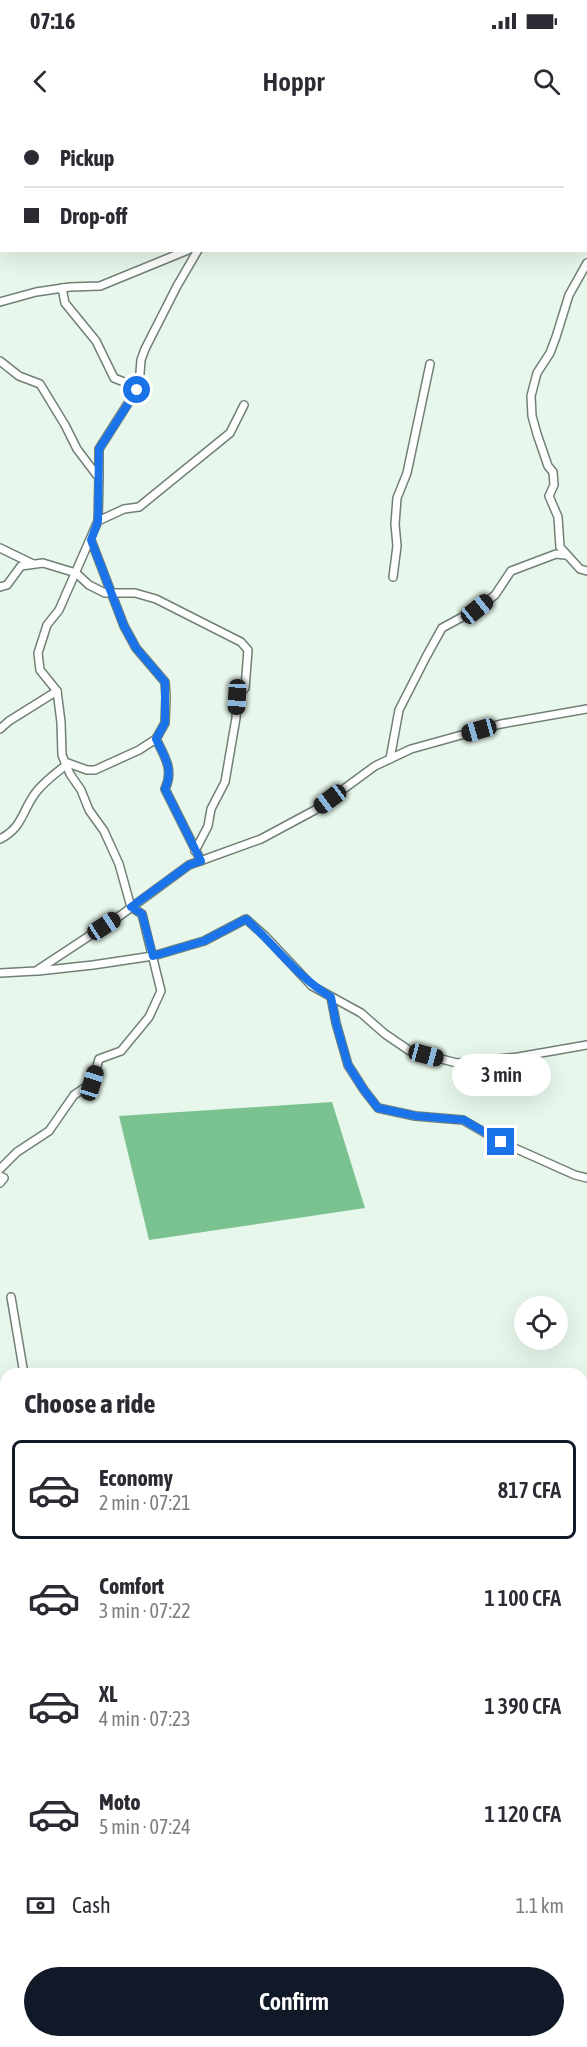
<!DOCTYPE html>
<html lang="en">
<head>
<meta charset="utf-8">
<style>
	:root { --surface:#fff; --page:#f7f7f7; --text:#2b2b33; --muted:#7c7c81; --line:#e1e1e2; --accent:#111827 }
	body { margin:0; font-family:"Asap Condensed",sans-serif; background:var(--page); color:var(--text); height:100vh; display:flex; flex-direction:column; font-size:22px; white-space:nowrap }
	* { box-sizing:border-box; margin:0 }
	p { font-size:20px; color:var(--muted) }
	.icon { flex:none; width:33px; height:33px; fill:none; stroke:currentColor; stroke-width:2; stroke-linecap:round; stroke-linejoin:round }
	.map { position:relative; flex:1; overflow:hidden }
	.panel { position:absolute; left:0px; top:1248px; width:588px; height:680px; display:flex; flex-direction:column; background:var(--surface); border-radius:18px 18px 0 0; box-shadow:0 6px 24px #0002 }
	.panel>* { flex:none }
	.hud { position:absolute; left:0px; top:0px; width:588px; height:132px; box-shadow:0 6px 24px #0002; display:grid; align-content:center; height:132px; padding:0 24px; background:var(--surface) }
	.tools { position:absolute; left:514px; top:1176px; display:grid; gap:12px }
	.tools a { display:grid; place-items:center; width:54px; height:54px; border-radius:50%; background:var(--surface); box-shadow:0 6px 24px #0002; font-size:30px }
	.end { position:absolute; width:27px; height:27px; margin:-14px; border:8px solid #1a73e8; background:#fff; box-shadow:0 0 0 3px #fff }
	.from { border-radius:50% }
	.bubble { position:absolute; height:42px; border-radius:21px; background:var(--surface); box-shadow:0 6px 24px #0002; font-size:20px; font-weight:600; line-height:42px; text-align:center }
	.car { position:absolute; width:18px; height:36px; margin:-18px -9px; border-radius:8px; box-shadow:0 0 4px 2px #0007; background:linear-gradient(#222 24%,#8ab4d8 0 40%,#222 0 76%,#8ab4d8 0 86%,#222 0) }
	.hud b { display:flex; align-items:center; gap:21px; height:57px; font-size:22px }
	.hud b+b { border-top:2px solid var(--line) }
	.hud i { width:15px; height:15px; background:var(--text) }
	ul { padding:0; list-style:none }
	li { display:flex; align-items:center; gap:18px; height:99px; margin:0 12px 9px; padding:0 12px; border:3px solid transparent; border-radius:9px }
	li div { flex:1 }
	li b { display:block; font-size:22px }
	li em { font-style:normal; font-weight:600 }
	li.active { border-color:var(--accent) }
	li>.icon { width:54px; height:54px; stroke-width:1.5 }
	h2 { padding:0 24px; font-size:27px; line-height:72px }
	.pay { display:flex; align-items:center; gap:15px; height:66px; padding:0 24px; font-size:22px }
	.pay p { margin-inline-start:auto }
	.primary-button { display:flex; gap:12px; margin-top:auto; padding:12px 24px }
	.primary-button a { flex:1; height:69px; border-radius:36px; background:var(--accent); color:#fff; font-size:24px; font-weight:600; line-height:69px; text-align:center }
	.status { display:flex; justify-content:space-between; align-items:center; height:42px; padding:0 30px; background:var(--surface); direction:ltr }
	.status svg { height:16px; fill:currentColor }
	header { display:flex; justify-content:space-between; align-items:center; height:78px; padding:0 24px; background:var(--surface); font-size:27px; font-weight:600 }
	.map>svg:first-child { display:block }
	.built { fill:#d5ecdb }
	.forest { fill:#7bc291 }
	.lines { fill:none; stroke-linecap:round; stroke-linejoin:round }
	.minor-casing { stroke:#718075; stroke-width:10 }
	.primary-casing { stroke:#d3d5d4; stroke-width:14 }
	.minor { stroke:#fff; stroke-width:7 }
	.primary { stroke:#91e0b1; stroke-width:10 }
	.route { stroke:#1a73e8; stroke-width:8 }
</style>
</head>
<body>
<div class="status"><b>07:16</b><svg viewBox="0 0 49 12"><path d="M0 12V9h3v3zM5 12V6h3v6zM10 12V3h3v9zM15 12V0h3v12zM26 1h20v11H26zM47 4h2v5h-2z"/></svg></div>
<header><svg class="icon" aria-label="back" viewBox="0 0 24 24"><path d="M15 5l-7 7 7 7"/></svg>Hoppr<svg class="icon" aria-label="search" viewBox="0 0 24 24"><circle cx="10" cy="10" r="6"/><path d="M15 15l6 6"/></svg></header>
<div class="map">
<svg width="587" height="1927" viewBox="0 0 587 1927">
	<rect width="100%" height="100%" fill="#e7f7eb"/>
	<polygon class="built" points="6,1474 6,1788 3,1789 0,1768 0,1475"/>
	<polygon class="forest" points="332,982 365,1088 149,1120 119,996"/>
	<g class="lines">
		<defs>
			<g id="minor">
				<polyline points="259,0 260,2"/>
				<polyline points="567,0 569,2"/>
				<polyline points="105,2 106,0"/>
				<polyline points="488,2 489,0"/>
				<polyline points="526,2 532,0"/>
				<polyline points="586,18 587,19"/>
				<polyline points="586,72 587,72"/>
				<polyline points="0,75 2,74"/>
				<polyline points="586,89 587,89"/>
				<polyline points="587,143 569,175 556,217 550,233 537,253 531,276 532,296 537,314 548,346 553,352 554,365 549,376 558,397 560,427 580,449 587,451"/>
				<polyline points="62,168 65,183 96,221 114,258 124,262 137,270"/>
				<polyline points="0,182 36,172 70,167 100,166 188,130"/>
				<polyline points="0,241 19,256 40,264 65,305 77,329 99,358 98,401 59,490 47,505 38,533 40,550 57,571 61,602 62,635 70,654 81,670 89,690 104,711 119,744 131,787 142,794 161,871 149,897 121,931 99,939 92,963 74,975 49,1011 17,1032 0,1049"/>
				<polyline points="99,358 99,329 139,266 141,240 145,229 177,166 198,130"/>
				<polyline points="98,401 124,389 139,387 230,313 244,285"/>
				<polyline points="0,428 33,444"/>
				<polyline points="393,457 397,426 395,404 397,378 407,353 430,244"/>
				<polyline points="0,467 7,465 21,446 43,443 76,453 89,465 105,473 135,473 156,479 241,522 248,530 245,568 237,577 236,598 225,662 211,689 208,706 195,731"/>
				<polyline points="0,609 9,601 57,571"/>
				<path d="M156,619c9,18 18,31 9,50l36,72"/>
				<polyline points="390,639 399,590 426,537 442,508 477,489 495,475 511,451 556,434 565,435"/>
				<polyline points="65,642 87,650 95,650 139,630 156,619 165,603 166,577 165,562 136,528 124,506 91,420"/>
				<path d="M0,719c24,-12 22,-30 37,-48 8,-10 19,-18 29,-26"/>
				<polyline points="38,851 93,845 153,836 204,821 246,799 265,816 312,866 361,893 385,914 410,931 457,943 518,937 587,925"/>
				<polyline points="0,853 36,851 121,795 189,745 261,719 315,690 375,646 411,629 501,604 587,589"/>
				<polyline points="331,877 336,903 348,945 364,970 378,988 415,996 463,1000 501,1022 575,1055 587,1058"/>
				<polyline points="0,1056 4,1058 0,1063"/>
				<polyline points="11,1177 24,1254"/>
				<polyline points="582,1387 587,1387"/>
				<polyline points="0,1467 6,1466"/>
				<polyline points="582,1475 587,1470"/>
				<polyline points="582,1527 587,1528"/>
				<polyline points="102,1922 103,1927"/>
				<polyline points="460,1922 466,1927"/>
				<polyline points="485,1927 491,1922"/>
			</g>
			<g id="primary">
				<polyline points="582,1725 587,1724"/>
				<polyline points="0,1811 6,1810"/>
			</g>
		</defs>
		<use href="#minor" class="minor-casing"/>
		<use href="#primary" class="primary-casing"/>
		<use href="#minor" class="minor"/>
		<use href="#primary" class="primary"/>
	</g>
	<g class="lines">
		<path class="route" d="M137,270l-38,59 -1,72 -7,19 33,86 12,22 29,34v41l-9,16c9,18 18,31 9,50l36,72 -12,4 -58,42 11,7 11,42 51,-15 42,-22c28,25 52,59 85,78l5,26 12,42 16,25 14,18 38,8 48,4 37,22"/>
	</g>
</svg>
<div class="tools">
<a><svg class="icon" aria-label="locate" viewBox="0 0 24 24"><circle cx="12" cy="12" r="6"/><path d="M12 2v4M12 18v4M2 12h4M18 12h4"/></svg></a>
</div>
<i class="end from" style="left:137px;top:270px"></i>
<i class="end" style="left:501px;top:1022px"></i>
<div class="bubble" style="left:452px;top:934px;width:99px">3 min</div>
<i class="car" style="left:477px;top:489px;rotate:51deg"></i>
<i class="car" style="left:237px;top:577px;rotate:183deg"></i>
<i class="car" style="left:479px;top:610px;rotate:254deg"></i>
<i class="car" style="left:330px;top:679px;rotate:233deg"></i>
<i class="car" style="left:104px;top:806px;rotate:57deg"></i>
<i class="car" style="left:426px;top:935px;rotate:105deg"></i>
<i class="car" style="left:92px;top:963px;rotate:17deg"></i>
<div class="hud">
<b><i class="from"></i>Pickup</b>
<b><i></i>Drop-off</b>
</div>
<section class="panel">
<h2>Choose a ride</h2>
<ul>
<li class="active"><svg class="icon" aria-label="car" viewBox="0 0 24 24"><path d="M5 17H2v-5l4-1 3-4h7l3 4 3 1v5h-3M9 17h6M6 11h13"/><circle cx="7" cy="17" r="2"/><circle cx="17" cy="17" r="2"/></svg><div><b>Economy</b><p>2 min · 07:21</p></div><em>817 CFA</em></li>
<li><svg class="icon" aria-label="car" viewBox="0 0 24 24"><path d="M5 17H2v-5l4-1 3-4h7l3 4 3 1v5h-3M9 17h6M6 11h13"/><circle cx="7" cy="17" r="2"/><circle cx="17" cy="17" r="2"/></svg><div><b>Comfort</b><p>3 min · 07:22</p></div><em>1 100 CFA</em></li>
<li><svg class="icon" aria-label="car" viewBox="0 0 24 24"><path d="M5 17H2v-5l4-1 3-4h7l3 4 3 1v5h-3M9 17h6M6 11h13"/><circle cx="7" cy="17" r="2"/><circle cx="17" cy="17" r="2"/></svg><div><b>XL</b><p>4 min · 07:23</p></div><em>1 390 CFA</em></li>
<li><svg class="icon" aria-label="car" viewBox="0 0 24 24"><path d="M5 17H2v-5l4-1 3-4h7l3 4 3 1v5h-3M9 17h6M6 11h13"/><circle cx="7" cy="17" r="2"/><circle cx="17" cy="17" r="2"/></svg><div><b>Moto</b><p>5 min · 07:24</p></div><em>1 120 CFA</em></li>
</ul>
<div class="pay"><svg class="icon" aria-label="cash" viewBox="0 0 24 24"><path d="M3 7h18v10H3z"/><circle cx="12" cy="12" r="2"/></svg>Cash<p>1.1 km</p></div>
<div class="primary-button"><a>Confirm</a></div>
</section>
</div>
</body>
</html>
